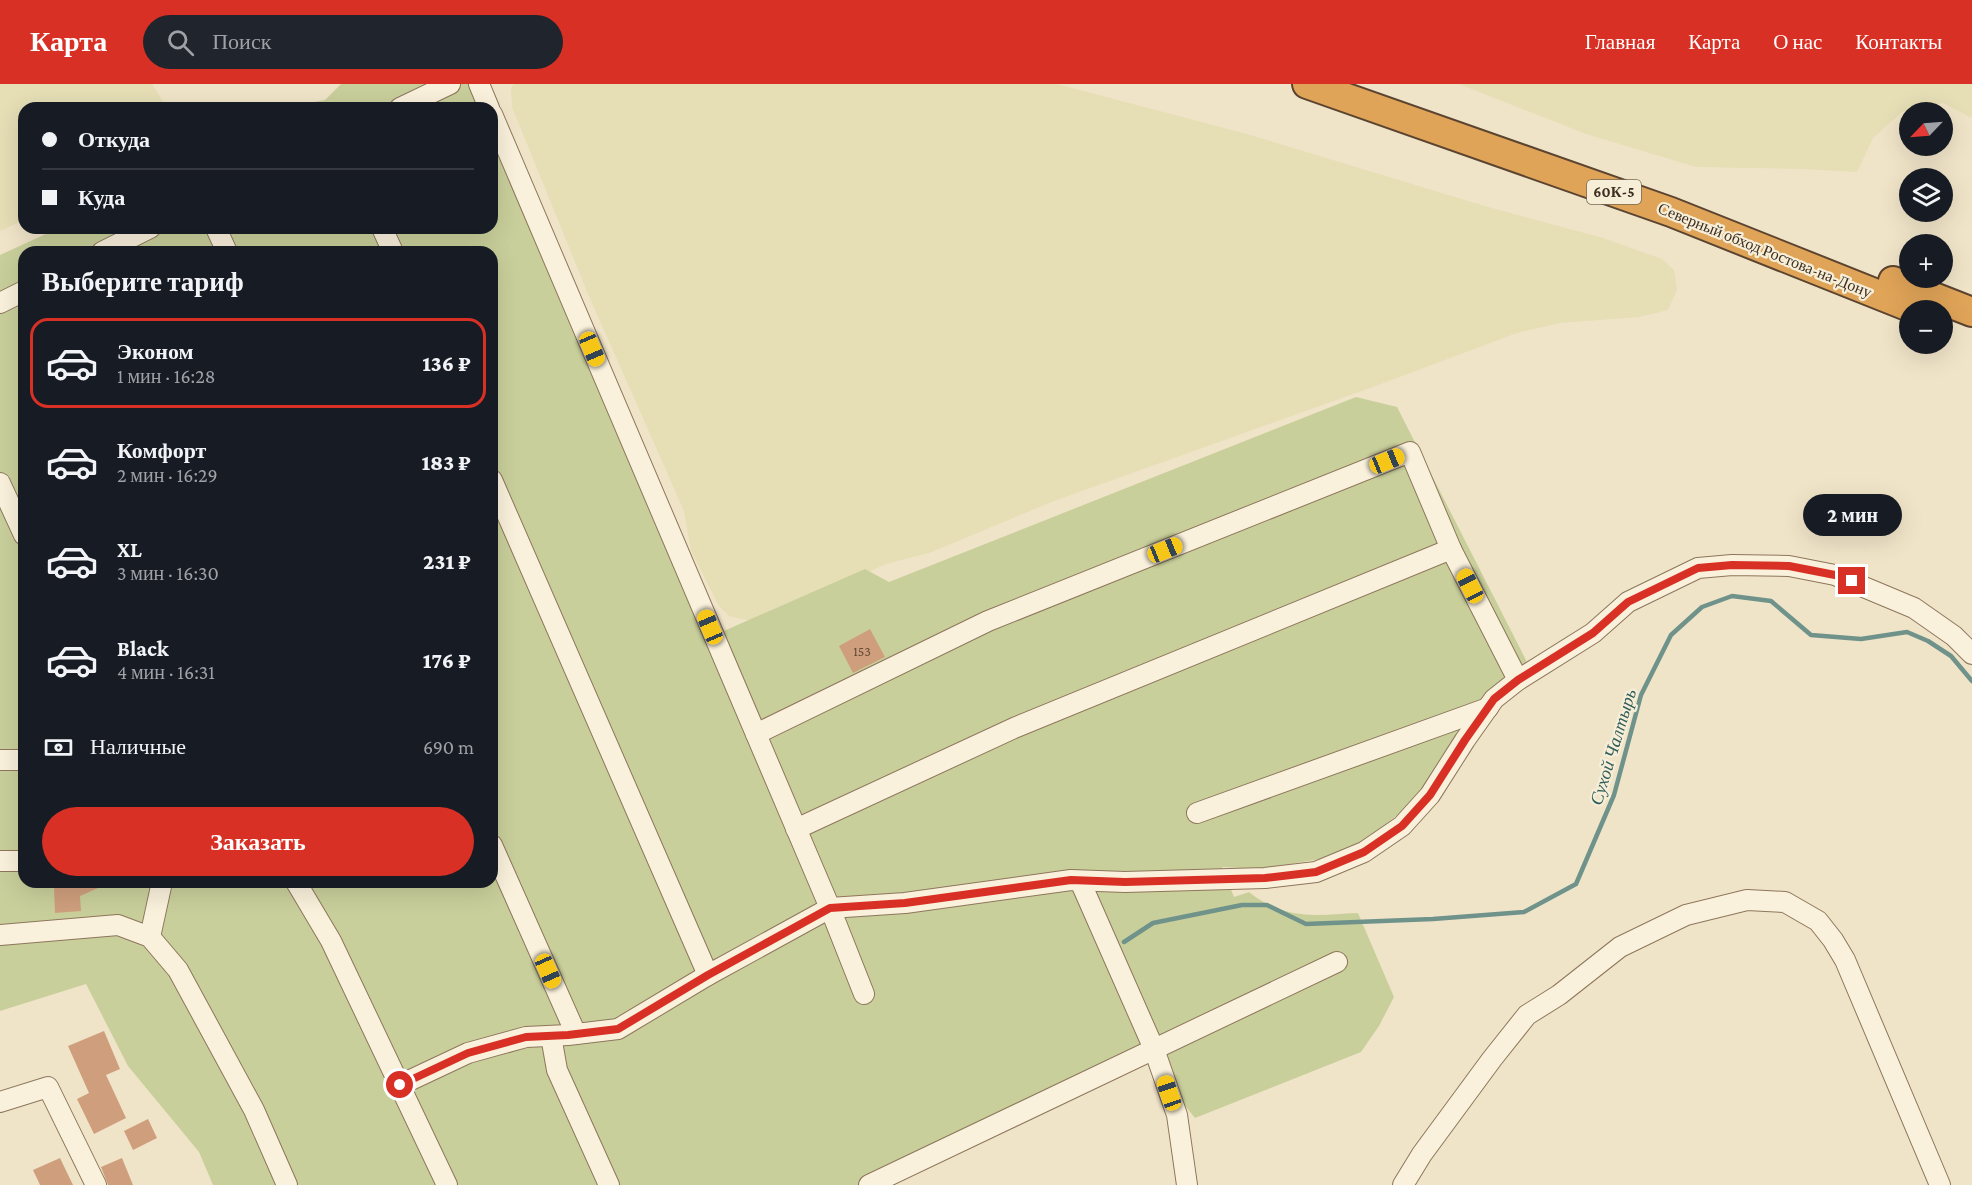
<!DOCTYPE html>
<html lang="ru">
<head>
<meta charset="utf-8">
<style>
	:root { --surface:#171b24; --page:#20242c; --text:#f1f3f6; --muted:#9ea1a6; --line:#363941; --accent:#d93025 }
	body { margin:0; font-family:"Crimson Pro",serif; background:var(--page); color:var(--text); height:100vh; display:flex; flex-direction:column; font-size:22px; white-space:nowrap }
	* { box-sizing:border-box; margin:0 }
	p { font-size:20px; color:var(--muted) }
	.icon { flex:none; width:33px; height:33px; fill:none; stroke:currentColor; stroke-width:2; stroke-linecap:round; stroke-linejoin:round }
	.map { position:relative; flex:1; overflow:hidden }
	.side { position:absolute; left:18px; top:162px; width:480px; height:642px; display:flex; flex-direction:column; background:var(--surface); border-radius:18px; box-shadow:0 6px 24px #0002 }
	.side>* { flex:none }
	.guide { position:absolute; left:18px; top:18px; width:480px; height:132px; border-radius:18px; box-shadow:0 6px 24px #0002; display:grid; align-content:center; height:132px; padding:0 24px; background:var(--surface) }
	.needle { width:39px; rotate:245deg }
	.controls { position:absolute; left:1899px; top:18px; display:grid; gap:12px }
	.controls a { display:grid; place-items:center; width:54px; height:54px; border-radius:50%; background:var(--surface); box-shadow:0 6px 24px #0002; font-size:30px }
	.end { position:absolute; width:27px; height:27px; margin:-14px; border:8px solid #d93025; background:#fff; box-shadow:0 0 0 3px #fff }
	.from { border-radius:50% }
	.bubble { position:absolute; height:42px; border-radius:21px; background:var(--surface); box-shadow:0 6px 24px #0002; font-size:20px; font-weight:800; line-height:42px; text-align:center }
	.car { position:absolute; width:18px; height:36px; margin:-18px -9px; border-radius:8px; box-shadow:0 0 4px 2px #0007; background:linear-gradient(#f5c518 24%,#345 0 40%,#f5c518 0 76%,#345 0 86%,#f5c518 0) }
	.guide b { display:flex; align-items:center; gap:21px; height:57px; font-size:22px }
	.guide b+b { border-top:2px solid var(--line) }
	.guide i { width:15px; height:15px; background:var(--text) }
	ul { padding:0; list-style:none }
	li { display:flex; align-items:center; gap:18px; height:90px; margin:0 12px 9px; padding:0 12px; border:3px solid transparent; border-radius:18px }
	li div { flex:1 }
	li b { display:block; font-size:22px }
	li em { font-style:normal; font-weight:800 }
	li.active { border-color:var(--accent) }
	li>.icon { width:54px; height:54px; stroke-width:1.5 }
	h2 { padding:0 24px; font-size:27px; line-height:72px }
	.pay { display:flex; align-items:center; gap:15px; height:66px; padding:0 24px; font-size:22px }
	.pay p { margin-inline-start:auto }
	.cta { display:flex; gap:12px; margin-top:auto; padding:12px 24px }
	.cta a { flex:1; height:69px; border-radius:36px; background:var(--accent); color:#fff; font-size:24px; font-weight:800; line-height:69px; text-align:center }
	header { display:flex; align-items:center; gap:36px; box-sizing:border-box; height:84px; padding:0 30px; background:var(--accent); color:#fff }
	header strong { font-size:28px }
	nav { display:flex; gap:33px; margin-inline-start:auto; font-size:21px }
	.search { width:420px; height:54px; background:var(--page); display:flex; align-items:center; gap:15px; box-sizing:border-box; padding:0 21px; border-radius:33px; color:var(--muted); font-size:22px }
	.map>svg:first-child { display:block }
	.farmland { fill:#e6deb5 }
	.green { fill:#c9cf9b; fill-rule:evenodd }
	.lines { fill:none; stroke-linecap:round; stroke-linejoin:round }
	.stream { stroke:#6f938a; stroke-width:4.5 }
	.building { fill:#cf9f7d }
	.minor-casing { stroke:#8d765c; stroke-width:22 }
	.highway-casing { stroke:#5b4430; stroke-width:32 }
	.minor { stroke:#faf1dc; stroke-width:20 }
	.highway { stroke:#e0a458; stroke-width:28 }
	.route { stroke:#d93025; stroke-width:8 }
	.labels { text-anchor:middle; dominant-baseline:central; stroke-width:4.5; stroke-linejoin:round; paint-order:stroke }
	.number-label { font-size:14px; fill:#624a37 }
	.shield { fill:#f7eed8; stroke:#756857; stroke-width:1.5 }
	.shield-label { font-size:15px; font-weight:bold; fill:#3d2e20 }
	.street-label { font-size:16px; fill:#3d2e20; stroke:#f7eed8 }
	.water-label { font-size:18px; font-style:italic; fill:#2f5d5a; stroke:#f7eed8 }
</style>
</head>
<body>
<header>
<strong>Карта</strong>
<div class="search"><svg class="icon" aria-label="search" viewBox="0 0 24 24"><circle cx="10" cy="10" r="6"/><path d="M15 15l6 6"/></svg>Поиск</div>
<nav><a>Главная</a><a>Карта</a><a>О нас</a><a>Контакты</a></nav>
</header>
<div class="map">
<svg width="1972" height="1101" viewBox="0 0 1972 1101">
	<rect width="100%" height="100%" fill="#f0e4c8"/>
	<g class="farmland">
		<polygon points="0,0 152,0 167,24 24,24 24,136 0,147"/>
		<polygon points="514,0 1057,0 1247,50 1488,123 1603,154 1662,175 1674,186 1677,206 1668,226 1639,233 1560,239 1517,249 1373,303 1054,417 929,469 886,480 769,535 755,538 729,532 719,522 691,467 684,427 588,210 512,23 511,4"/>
		<polygon points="1459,0 1972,0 1972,34 1943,19 1902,28 1873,54 1857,88 1802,85 1696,83 1586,50"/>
	</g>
	<path class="green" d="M341,0h145l231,550 148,-65 24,13 467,-185 41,10 131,257 -90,101 -27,39 -50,40 -41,15 -59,10 -39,-2 12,30 15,-5c37,29 66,23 109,21l36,84 -15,29 -18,26 -166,66 -43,-53 -11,-11 -259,131h-669l-14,-33 -71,-86 -42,-82 -86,27v-756l59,-27h433v-120h-210l43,-8zM24,168h468v630h-468z"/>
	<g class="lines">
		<polyline class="stream" points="1124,858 1153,839 1242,821 1267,821 1306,840 1433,835 1524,828 1576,800 1614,711 1641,611 1671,551 1702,523 1732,512 1771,517 1811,551 1861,555 1907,548 1928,557 1951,572 1972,597"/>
	</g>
	<g class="building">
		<polygon points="870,545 885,573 853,589 839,562"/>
		<polygon points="105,801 80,812 81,827 55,829 54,803"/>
		<polygon points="104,947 120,985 106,991 126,1034 94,1050 77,1015 89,1009 68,962"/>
		<polygon points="148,1035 157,1054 133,1066 124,1047"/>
		<polygon points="60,1074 73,1101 40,1101 33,1086"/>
		<polygon points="122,1074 133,1101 108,1101 101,1083"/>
	</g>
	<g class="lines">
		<defs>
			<g id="minor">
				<polyline points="479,0 489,24"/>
				<polyline points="400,24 450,0"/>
				<polyline points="492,30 830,824 864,910"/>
				<polyline points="216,144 227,168"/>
				<polyline points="382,144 393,168"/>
				<polyline points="102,168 150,144"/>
				<polyline points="0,219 24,207"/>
				<polyline points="492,396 708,891"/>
				<polyline points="0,399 24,451"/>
				<polyline points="756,650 988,537 1410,368 1451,465 1518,596"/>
				<polyline points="0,676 24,676"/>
				<polyline points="1197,729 1488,624"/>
				<polyline points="796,745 1014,644 1451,465"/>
				<polyline points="492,761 576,950"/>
				<polyline points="0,777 24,777"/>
				<polyline points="1080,797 1154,965 1177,1031 1187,1101"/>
				<polyline points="296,798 331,857 447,1101"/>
				<polyline points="0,851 118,841 150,853 178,886 254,1026 287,1101"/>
				<polyline points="150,853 162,798"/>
				<polyline points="551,952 557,986 609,1101"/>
				<polyline points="400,1001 468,969 526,953 568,951 618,945 708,891 830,824 905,819 1071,796 1125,798 1265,794 1316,788 1364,768 1402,742 1430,711 1465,656 1494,615 1518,596 1593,549 1628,518 1698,484 1732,481 1789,482 1835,491 1914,524 1954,552 1972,570"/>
				<polyline points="0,1018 48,1003 96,1101"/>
				<polyline points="869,1101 1337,878"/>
				<polyline points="1403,1101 1422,1070 1492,975 1527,931 1559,911 1620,863 1686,831 1747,816 1785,818 1818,837 1833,856 1845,876 1940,1101"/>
			</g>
			<g id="highway">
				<polyline points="1307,0 1671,128 1917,226"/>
				<polyline points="1893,197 1972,228"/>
			</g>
		</defs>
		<use href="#minor" class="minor-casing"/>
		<use href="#highway" class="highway-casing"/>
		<use href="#minor" class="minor"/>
		<use href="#highway" class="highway"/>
	</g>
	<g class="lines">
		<polyline class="route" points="400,1001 468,969 526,953 568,951 618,945 708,891 830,824 905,819 1071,796 1125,798 1265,794 1316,788 1364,768 1402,742 1430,711 1465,656 1494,615 1518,596 1593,549 1628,518 1698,484 1732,481 1789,482 1835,491 1852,497"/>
	</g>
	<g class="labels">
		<g class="number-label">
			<text x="862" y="567">153</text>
		</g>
		<rect class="shield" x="1587" y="96" width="54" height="24" rx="4.5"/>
		<g class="shield-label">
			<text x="1614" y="108">60К-5</text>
		</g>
		<g class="street-label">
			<text transform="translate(1765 166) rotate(22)">Северный обход Ростова-на-Дону</text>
		</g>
		<g class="water-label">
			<text transform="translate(1613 663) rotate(-73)">Сухой Чалтырь</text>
		</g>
	</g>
</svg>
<div class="controls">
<a><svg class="needle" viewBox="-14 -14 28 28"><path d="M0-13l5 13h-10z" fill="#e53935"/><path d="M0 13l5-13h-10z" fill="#9ea1a6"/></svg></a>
<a><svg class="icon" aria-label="layers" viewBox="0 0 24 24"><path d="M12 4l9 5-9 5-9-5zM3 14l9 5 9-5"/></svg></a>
<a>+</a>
<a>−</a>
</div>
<i class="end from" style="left:400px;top:1001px"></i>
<i class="end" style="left:1852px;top:497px"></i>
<div class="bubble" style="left:1803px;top:410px;width:99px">2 мин</div>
<i class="car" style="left:592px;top:265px;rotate:157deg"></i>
<i class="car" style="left:1387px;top:377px;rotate:68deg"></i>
<i class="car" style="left:1165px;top:466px;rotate:68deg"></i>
<i class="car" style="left:1470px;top:502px;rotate:333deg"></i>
<i class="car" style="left:710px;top:543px;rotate:337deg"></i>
<i class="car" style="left:548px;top:887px;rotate:156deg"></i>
<i class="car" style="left:1169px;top:1009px;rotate:341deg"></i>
<div class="guide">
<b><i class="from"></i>Откуда</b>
<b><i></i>Куда</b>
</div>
<section class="side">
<h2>Выберите тариф</h2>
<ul>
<li class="active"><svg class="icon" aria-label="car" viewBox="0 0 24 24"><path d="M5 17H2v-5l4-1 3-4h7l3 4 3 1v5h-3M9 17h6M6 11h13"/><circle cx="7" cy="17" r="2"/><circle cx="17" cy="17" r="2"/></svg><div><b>Эконом</b><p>1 мин · 16:28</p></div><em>136 ₽</em></li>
<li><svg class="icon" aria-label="car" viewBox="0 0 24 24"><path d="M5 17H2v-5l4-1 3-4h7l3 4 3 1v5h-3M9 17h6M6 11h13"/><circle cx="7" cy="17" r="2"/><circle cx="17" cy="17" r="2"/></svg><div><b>Комфорт</b><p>2 мин · 16:29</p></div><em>183 ₽</em></li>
<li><svg class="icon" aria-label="car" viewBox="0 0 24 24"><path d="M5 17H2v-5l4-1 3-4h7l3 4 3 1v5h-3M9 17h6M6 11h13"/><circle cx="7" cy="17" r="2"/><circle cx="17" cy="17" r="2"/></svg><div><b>XL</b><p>3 мин · 16:30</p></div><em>231 ₽</em></li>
<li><svg class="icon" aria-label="car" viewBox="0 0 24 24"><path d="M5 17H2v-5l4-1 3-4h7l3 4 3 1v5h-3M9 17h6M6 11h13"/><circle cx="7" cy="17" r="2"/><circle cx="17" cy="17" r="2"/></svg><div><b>Black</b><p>4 мин · 16:31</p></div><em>176 ₽</em></li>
</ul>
<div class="pay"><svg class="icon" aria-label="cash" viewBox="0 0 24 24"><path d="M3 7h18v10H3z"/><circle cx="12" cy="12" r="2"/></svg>Наличные<p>690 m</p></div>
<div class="cta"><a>Заказать</a></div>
</section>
</div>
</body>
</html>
